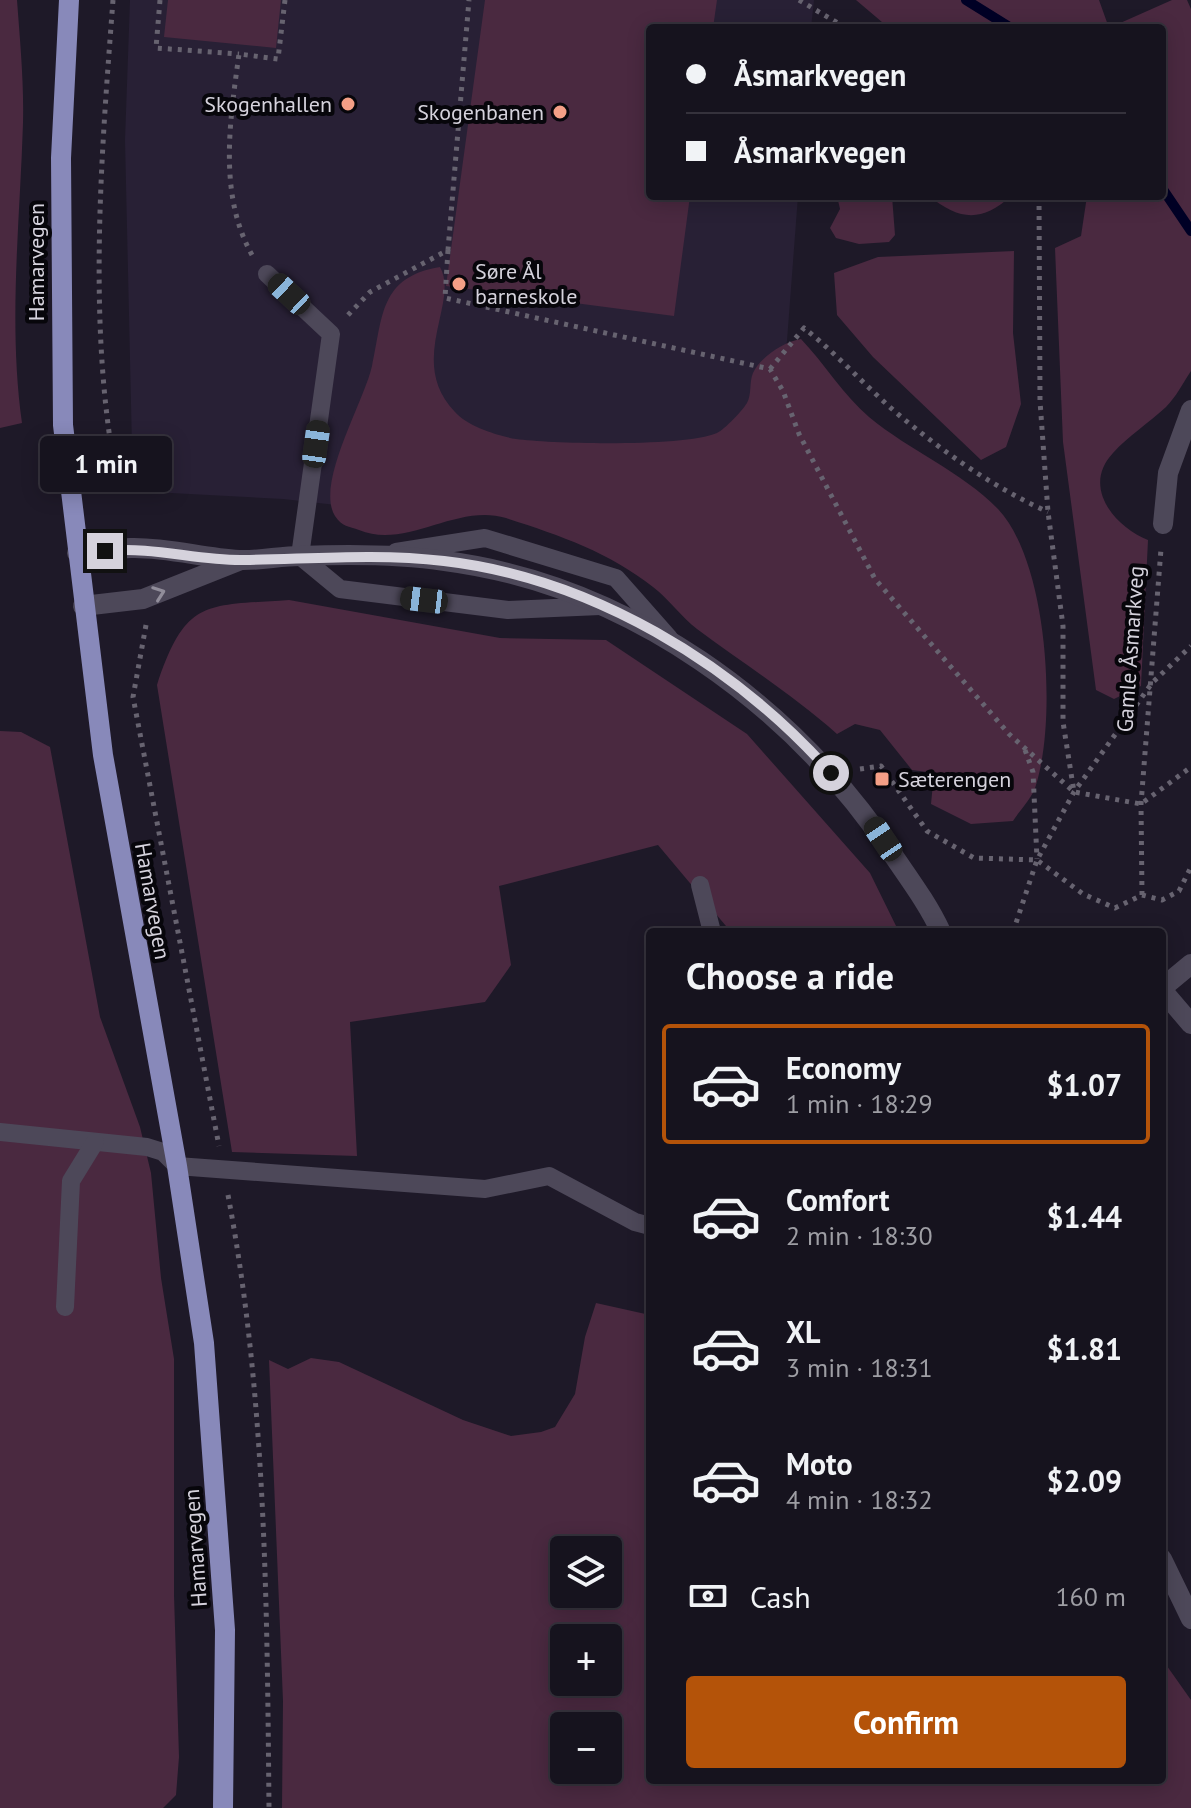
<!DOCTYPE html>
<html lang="en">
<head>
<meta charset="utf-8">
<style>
	:root { --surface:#16131e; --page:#23202b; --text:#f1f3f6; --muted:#9e9ea4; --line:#35323c; --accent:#b45309 }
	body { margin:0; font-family:"PT Sans",sans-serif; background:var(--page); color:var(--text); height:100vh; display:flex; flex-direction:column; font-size:30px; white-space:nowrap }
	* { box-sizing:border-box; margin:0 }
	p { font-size:26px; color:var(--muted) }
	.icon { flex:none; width:44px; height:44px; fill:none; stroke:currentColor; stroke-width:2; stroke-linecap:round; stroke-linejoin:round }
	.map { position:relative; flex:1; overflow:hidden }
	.panel { position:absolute; left:646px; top:928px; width:520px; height:856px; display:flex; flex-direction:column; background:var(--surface); border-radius:8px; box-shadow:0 4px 20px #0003,0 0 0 2px var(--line) }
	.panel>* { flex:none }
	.hud { position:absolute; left:646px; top:24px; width:520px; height:176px; border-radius:8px; box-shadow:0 4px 20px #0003,0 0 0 2px var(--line); display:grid; align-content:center; height:176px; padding:0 40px; background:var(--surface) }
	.controls { position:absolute; left:550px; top:1536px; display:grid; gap:16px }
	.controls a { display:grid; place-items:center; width:72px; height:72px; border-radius:8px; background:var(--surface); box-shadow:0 4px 20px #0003,0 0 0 2px var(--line); font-size:40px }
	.end { position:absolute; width:36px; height:36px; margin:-18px; border:10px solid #d5d2dc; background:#111; box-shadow:0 0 0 4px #111 }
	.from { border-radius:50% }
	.bubble { position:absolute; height:56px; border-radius:8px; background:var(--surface); box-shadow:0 4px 20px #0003,0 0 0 2px var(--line); font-size:26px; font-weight:600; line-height:56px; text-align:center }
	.car { position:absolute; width:24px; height:48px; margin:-24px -12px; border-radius:10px; box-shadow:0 0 6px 2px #0007; background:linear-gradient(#222 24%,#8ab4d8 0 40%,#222 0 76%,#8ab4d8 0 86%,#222 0) }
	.hud b { display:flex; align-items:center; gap:28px; height:76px; font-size:30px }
	.hud b+b { border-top:2px solid var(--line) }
	.hud i { width:20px; height:20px; background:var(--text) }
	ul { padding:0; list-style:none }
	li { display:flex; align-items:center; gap:24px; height:120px; margin:0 16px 12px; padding:0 24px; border:4px solid transparent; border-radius:8px }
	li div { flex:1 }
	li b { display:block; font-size:30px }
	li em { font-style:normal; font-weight:600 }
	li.on { border-color:var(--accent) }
	li>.icon { width:72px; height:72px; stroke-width:1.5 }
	h2 { padding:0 40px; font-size:36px; line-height:96px }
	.pay { display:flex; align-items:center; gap:20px; height:88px; padding:0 40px; font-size:30px }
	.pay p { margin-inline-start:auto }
	.action { display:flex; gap:16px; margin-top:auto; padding:16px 40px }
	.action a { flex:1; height:92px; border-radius:8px; background:var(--accent); color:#fff; font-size:32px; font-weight:600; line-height:92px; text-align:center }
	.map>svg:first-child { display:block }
	.built { fill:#282035 }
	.green { fill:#4a2940; fill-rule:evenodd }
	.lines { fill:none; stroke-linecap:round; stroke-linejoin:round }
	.stream { stroke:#000025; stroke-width:10 }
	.path { stroke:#676370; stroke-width:5; stroke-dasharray:4 6; stroke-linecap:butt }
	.lane { stroke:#4d4859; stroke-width:18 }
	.street { stroke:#4d4859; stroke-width:20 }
	.secondary { stroke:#4d4859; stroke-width:20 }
	.primary { stroke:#8889ba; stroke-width:20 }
	.oneway { stroke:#918d9a }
	.route { stroke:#d5d2dc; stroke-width:10 }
	.poi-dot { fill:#f49f86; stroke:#07060b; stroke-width:3 }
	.labels { text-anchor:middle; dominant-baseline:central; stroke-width:8; stroke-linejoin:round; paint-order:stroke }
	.poi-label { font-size:22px; fill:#d5d2dc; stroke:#07060b; text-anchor:end }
	.street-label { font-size:22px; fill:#d5d2dc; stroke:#07060b }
</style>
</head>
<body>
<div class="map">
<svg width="1191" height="1808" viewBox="0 0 1191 1808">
	<rect width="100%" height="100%" fill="#1e1928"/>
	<polygon class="built" points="130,0 814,0 811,28 650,28 650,196 798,196 787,341 771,408 711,516 354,507 283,499 133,491 125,140"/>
	<g class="green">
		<path d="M0,0h17c3,41 7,82 6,123 -3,100 -15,200 -1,300l-22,5z"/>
		<polygon points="168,0 281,0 276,48 164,37"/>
		<polygon points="485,0 717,0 713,28 650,28 650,196 690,196 674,316 446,286"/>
		<path d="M856,0h243l10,28 63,-28h15l4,9v362c-8,12 -15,26 -25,36 -17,16 -38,29 -53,46 -32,34 2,74 35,87l-7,146 -27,13 -18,-9 -33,-248 -8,-194 26,-12 6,-40h75v-168h-273z"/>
		<polygon points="837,196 892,196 895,235 889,242 859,244 836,238 830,228 840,209"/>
		<path d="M929,196h82c-29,26 -51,25 -82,0z"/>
		<polygon points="1014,251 1013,333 1021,404 1006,447 981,460 873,357 837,315 834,273 878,257"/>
		<path d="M440,267c20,35 -34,94 15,145 12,14 43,24 61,27 36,5 170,8 201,-6 8,-4 25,-22 30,-30 5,-9 2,-21 6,-30 7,-16 32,-32 48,-34 23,24 43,57 68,78 41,34 92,54 129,92 50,53 59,209 38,276 -3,12 -16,25 -23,36l-42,3 -40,-20 3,-31 -22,-3 -32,-40 -25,-6 -18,10c-44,-39 -93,-70 -140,-105 -16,-12 -28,-30 -44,-42 -44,-35 -94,-52 -147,-69 -50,-15 -100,32 -147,12 -10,-4 -17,-3 -24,-14 -20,-32 29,-114 37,-150 11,-49 7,-89 68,-99z"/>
		<path d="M289,600l211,38 106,2 141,94 123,139 29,59h-168l-73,-87 -159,41 12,79 -26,37 -135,20 7,134 -125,-4 -75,-467c29,-87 48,-79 132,-85z"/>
		<polygon points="0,731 21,732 50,747 100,1017 140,1127 151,1173 161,1278 174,1359 174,1595 179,1757 176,1795 163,1808 0,1808"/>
		<path d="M596,1303l54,12v465h512v-121l29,41v108h-909l1,-107 -14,-341 19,9 23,-11 28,4 124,58 48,16 30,-4 14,-5 20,-33 10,-57zM564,1550h44v44h-44zM564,1638h44v44h-44zM564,1726h44v44h-44z"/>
	</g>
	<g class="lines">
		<g class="stream">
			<polyline points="966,0 1011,28"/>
			<polyline points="1162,188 1191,231"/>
		</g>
		<g class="path">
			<path d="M113,0c-12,159 -27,338 7,495"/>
			<polyline points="160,0 156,48 239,54"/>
			<polyline points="799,0 846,28"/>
			<polyline points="1039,196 1040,401 1048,512 1063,626 1063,722 1074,792 1141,804 1191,767"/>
			<polyline points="448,250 445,298 770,369 783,391 799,434 875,579 1009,734 1074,792"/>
			<path d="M252,255c-34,-61 -22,-135 -13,-201l39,5 7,-59"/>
			<polyline points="348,315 370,292 448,250 469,0"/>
			<path d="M770,369l34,-41c34,27 62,59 95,87 47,39 94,72 149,97"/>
			<polyline points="146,625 133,697 219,1146"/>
			<polyline points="1025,750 1033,772 1037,859"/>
			<polyline points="860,769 881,766 927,831 974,858 1037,860 1083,894 1115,908 1142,895 1162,900 1179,891 1191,867"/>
			<polyline points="1142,895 1141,804 1161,549"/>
			<polyline points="1013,932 1037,860 1074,792 1152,683 1191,646"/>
			<path d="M228,1195c38,202 39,408 41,613"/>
		</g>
		<g class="lane">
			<polyline points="267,274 331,334 300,556 340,589 508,610 600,606"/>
			<polyline points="396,552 485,538 616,578 669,638"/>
			<polyline points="700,885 712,932"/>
			<polyline points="0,1132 147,1147 163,1152 177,1166 485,1189 549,1176 635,1222 650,1226"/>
			<polyline points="65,1307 71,1181 95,1142"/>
		</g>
		<g class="street">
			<polyline points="1163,524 1168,473 1191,410"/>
			<polyline points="1162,990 1191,1024"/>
		</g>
		<g class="secondary">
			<path d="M77,553c18,-1 36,-4 54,-5 36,-1 72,10 108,12 20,1 41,-4 61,-4 48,-2 98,-2 145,5 184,24 347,143 448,294 17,25 35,49 48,77"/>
			<polyline points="83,606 143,599 241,560"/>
			<polyline points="1162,988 1191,964"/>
			<polyline points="1162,1559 1191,1619"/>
		</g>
		<polyline class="primary" points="69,0 61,158 63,425 103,755 177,1166 204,1343 225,1630 223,1808"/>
	</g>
	<defs><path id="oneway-chevron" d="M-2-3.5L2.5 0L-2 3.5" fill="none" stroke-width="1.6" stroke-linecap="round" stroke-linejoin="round" transform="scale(2)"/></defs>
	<use class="oneway" href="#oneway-chevron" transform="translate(159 593) rotate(-20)"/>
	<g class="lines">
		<path class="route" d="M105,551c49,-5 92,10 139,9 67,-1 133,-7 200,1 147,17 289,102 387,212"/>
	</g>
	<g class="poi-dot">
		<circle cx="348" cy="104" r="8"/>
		<circle cx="560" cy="112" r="8"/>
		<circle cx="459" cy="284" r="8"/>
		<rect x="874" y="771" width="16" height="16" rx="4"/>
	</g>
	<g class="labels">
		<g class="poi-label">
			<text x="332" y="104">Skogenhallen</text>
			<text x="544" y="112">Skogenbanen</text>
			<text x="475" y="271" text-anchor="start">Søre Ål<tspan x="475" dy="25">barneskole</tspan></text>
			<text x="898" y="779" text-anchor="start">Sæterengen</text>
		</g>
		<g class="street-label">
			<text transform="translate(36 262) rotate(-90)">Hamarvegen</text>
			<text transform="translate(1130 649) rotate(-86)">Gamle Åsmarkveg</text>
			<text transform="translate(153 901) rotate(80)">Hamarvegen</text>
			<text transform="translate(195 1548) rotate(-94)">Hamarvegen</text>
		</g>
	</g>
</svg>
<div class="controls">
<a><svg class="icon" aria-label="layers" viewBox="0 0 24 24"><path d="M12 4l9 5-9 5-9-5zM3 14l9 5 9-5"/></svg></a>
<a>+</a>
<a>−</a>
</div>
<i class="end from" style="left:831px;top:773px"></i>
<i class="end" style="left:105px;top:551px"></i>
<div class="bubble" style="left:40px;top:436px;width:132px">1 min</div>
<i class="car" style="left:289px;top:294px;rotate:313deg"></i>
<i class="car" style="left:316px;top:444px;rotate:8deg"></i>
<i class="car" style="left:424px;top:600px;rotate:277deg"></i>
<i class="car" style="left:883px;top:839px;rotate:326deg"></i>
<div class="hud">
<b><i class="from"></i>Åsmarkvegen</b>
<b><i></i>Åsmarkvegen</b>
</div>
<section class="panel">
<h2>Choose a ride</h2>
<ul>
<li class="on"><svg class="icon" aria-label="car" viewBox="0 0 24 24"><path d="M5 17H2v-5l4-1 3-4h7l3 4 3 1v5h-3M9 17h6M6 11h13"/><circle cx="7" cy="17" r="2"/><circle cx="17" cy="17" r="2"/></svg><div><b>Economy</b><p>1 min · 18:29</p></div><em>$1.07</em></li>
<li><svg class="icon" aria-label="car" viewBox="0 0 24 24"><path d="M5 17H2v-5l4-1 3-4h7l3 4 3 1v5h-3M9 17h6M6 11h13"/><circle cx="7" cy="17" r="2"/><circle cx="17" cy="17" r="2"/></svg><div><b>Comfort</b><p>2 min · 18:30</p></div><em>$1.44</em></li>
<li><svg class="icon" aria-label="car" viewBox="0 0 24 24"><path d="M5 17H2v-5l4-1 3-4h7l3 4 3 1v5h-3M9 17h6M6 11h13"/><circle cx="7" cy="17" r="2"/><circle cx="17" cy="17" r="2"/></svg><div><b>XL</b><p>3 min · 18:31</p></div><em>$1.81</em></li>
<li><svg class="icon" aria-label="car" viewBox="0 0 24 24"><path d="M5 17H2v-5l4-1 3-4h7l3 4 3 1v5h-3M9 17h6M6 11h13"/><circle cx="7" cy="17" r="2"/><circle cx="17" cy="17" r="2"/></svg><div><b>Moto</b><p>4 min · 18:32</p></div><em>$2.09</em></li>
</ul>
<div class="pay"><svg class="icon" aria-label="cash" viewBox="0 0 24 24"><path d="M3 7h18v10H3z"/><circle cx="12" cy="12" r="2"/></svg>Cash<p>160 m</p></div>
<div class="action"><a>Confirm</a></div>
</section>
</div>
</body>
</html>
